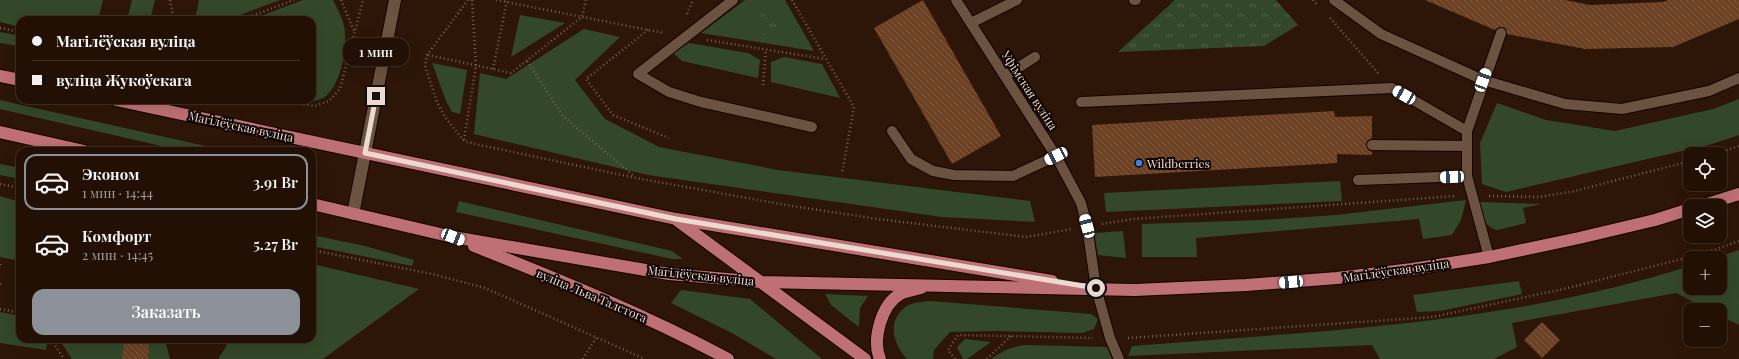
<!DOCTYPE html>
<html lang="ru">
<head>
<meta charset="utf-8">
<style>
	:root { --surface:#221005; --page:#2a190f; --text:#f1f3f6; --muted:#a29d9a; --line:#3f3027; --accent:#8c9099 }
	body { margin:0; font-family:"Playfair Display",serif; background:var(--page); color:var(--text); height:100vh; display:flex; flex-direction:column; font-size:15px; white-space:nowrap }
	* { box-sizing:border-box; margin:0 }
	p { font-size:13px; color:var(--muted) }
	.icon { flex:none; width:22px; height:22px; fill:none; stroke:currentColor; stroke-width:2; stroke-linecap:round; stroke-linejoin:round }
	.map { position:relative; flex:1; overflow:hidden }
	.panel { position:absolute; left:16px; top:147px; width:300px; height:196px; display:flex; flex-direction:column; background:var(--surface); border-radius:12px; box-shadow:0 4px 16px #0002,0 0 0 1px var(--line) }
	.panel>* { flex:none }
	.guide { position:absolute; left:16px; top:16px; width:300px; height:88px; border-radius:12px; box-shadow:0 4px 16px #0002,0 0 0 1px var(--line); display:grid; align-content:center; height:88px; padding:0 16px; background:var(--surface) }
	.buttons { position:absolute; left:1683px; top:147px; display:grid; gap:8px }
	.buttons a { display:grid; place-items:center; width:44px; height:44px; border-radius:8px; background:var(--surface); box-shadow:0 4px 16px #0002,0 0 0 1px var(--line); font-size:20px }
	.end { position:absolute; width:18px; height:18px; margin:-9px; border:5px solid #eadad0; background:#111; box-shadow:0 0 0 2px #111 }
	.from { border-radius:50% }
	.bubble { position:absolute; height:28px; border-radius:12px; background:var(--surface); box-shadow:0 4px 16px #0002,0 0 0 1px var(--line); font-size:13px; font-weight:600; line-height:28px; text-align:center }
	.car { position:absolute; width:12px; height:24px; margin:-12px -6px; border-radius:5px; box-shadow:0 0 3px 1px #0007; background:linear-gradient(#fff 24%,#345 0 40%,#fff 0 76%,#345 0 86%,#fff 0) }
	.guide b { display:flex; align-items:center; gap:14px; height:38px; font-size:15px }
	.guide b+b { border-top:1px solid var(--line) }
	.guide i { width:10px; height:10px; background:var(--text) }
	ul { padding:7px 0 0; list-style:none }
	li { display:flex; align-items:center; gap:12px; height:56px; margin:0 8px 6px; padding:0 8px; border:2px solid transparent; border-radius:12px }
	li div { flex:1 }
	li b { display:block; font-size:15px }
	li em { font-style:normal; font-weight:600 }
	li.on { border-color:var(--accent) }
	li>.icon { width:36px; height:36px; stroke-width:1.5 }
	.button { display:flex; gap:8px; margin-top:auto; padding:8px 16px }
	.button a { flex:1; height:46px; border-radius:12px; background:var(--accent); color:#fff; font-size:16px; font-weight:600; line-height:46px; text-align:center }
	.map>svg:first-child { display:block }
	.green { fill:#334828 }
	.park { fill:url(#park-tufts) }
	.building { fill:url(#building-back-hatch) }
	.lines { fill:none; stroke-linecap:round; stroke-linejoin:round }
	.lane-casing { stroke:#140300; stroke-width:12 }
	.secondary-casing { stroke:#140300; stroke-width:14 }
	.primary-casing { stroke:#140300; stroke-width:14 }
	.path { stroke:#756154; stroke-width:2.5; stroke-dasharray:1 3; stroke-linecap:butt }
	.lane { stroke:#6c5241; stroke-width:10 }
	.secondary { stroke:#6c5241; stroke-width:12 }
	.primary { stroke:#bf7074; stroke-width:12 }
	.route { stroke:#eadad0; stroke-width:5 }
	.shop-dot { fill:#3f7fe0; stroke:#0e0502; stroke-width:1.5 }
	.labels { text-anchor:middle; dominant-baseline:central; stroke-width:4; stroke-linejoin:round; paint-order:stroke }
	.street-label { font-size:12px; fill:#eadad0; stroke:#0e0502 }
	.poi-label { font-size:12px; fill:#eadad0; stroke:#0e0502; text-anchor:start }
</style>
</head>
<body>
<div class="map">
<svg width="1739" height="359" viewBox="0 0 1739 359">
	<defs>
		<pattern id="park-tufts" width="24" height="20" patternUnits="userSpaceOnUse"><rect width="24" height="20" fill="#334828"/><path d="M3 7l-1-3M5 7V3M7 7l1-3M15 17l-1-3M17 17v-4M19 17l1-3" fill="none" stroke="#516246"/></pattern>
		<pattern id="building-back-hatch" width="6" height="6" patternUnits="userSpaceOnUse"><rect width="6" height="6" fill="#6b4023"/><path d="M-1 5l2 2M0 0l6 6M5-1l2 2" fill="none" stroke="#805b42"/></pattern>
	</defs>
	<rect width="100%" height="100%" fill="#2d1607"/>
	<g class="green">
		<polygon points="0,0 103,0 98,20 20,20 20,27 0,22"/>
		<polygon points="132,0 155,0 150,20 128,16"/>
		<polygon points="199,0 280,0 227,20 195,20"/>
		<path d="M303,0h30c4,8 9,17 11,26 4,20 -2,56 -18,70 -8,7 -23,5 -33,4h19v-80h-62z"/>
		<polygon points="745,0 785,0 814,51 701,33"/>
		<polygon points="520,15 565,23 511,57"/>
		<polygon points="584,29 620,37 575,80 605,119 659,147 778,170 1030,201 1035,222 942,217 648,175 474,134 480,73 506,79"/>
		<polygon points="0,32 20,36 20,46 0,43"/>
		<polygon points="689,43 748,53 760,60 758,78 682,61 673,53"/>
		<polygon points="784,57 822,64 840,98 771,82 771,62"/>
		<polygon points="432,63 467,70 460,114 452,112 446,101"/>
		<polygon points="1739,99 1739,135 1712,144 1506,192 1482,184 1480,143 1497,103 1546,120 1615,131 1713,109"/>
		<polygon points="0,100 17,104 228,151 183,151 0,109"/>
		<polygon points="0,164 20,168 20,179 0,175"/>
		<polygon points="1340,181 1342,201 1106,212 1104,193"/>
		<polygon points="0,196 20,202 20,261 0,257"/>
		<polygon points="1466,200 1461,220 1452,235 1423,239 1419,219 1196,238 1197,257 1142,257 1142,224 1262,220 1336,215"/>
		<polygon points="459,201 672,251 683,259 672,259 456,212"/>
		<path d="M1479,202l63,2 -19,4 3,15 -29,7c-15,-5 -16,-15 -18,-28z"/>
		<polygon points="1123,231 1126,258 1098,255 1094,233"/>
		<polygon points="312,235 365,246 414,260 412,266 312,246"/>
		<path d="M1739,250v75l-19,-9v-6h-11l-33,-17 -164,30 5,24 -23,12h-114l-8,-14 -244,11 4,-10c187,-15 378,-22 558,-80v22h30v-30h-5z"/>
		<polygon points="312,264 419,289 323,359 218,359 227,345 223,339 312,339"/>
		<polygon points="1519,281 1522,294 1440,311 1417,312 1413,295"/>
		<polygon points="681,290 750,299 822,359 776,359 732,333 671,303"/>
		<polygon points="825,294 868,296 860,308 859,327 831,305"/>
		<path d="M930,301l161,13 7,5 -4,10 -12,4 -87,-2 -45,1 -16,18 -1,9h-26c-13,-14 -20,-35 -4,-50 7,-7 18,-7 27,-8z"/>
		<polygon points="0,312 20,316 20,339 44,339 47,344 46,350 0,343"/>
		<polygon points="59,339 160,339 166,344 170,359 72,359"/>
		<polygon points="965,339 991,342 967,359 963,359 957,347"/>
		<path d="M1025,345l82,2 5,12h-121c11,-8 20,-12 34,-14z"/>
	</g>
	<g class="park">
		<polygon points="1175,0 1276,0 1298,25 1264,46 1118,52"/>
		<circle cx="770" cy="24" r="13"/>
	</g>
	<g class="building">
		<polygon points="923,0 1001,136 952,164 874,28"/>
		<polygon points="1425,0 1565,0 1590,5 1663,2 1668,0 1739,0 1739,19 1673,47 1585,49 1507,34 1506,29 1503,27 1499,27 1495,30"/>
		<polygon points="1334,111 1335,117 1372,116 1372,138 1367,141 1366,145 1368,150 1372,152 1372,155 1337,154 1337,163 1095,177 1092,125"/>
		<polygon points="1542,322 1560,340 1542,358 1524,340"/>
		<polygon points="130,339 142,339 149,347 148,359 122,359 124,344"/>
	</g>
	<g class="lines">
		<defs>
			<g id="lane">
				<polyline points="733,0 638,74 669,92 701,102 812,127"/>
				<polyline points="956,0 1056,156 1081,203 1087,226 1096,288 1110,338 1119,359"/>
				<polyline points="1134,0 1136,0"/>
				<polyline points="1334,0 1381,34 1483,80 1565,104 1622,109 1709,91 1739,78"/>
				<polyline points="971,23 1017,0"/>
				<polyline points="1005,76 1035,57"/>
				<polyline points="1081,102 1392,88 1467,131"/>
				<polyline points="892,131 911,159 933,171 954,175 1013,176 1056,156"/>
				<polyline points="1372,145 1467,146"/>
				<polyline points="1467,176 1467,131 1501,33"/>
				<polyline points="1358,180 1467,176 1489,257"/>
			</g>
			<polyline id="secondary" points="353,214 395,0"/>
			<g id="primary">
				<polyline points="0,76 20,80"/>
				<polyline points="116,100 676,219 1052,281"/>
				<polyline points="0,132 84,151"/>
				<polyline points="312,204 453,237 669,274 762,282 1135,290 1246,285 1337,278 1412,269 1489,257 1579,238 1655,220 1690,209"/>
				<polyline points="1701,206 1739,194"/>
				<polyline points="678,221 865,359"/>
				<path d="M474,246c86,34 172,69 254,113"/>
				<path d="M880,359c-8,-19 1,-54 20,-65 5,-3 14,-4 21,-6"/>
			</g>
		</defs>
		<use href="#lane" class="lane-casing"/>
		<use href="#secondary" class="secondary-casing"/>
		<use href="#primary" class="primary-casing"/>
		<g class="path">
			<polyline points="170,0 174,20"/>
			<polyline points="341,0 354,31"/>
			<polyline points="468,0 427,55 425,66 437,102 445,117 464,141 475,144 636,178 786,205 878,219 1026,237 1072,229"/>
			<polyline points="496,0 664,33"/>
			<polyline points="792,0 854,107 842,173"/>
			<polyline points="1313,0 1318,6"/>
			<polyline points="687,14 693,0"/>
			<polyline points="1330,18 1378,73"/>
			<polyline points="241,20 294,0"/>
			<polyline points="0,28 20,32"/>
			<polyline points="648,30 586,79 613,115 669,138"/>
			<polyline points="707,40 825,59"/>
			<polyline points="428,55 511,73 582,17 586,0"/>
			<polyline points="527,61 563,116 635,177"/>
			<polyline points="493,69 507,0"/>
			<polyline points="763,85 766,49"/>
			<polyline points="276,100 315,106 329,101 340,89 363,0"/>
			<polyline points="464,140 476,66 472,0"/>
			<polyline points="1715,154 1739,146"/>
			<polyline points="0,184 20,188"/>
			<polyline points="1489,196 1539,197 1575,191 1690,161"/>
			<polyline points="1102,224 1133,219 1456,196"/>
			<polyline points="312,250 432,274 485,288 645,359"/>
			<polyline points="0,264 0,266"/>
			<polyline points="0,284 3,286"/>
			<polyline points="0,309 20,313"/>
			<polyline points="1128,338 1433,317 1568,288 1705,253 1739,241"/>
			<polyline points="51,339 64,359"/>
			<polyline points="583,359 596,338"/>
			<polyline points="955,359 948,350 958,335 1093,338"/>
			<polyline points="987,359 1012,335"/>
		</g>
		<use href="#lane" class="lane"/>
		<use href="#secondary" class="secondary"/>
		<use href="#primary" class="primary"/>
	</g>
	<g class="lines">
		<polyline class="route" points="376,96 365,153 676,219 1096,288"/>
	</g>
	<circle class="shop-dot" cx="1139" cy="163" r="4"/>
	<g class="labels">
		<g class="street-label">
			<text transform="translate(1030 90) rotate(57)">Уфімская вуліца</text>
			<text transform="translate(241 126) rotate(12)">Магілёўская вуліца</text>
			<text transform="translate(1396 270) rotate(-8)">Магілёўская вуліца</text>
			<text transform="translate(701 275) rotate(6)">Магілёўская вуліца</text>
			<text transform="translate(592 295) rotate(23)">вуліца Льва Талстога</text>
		</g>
		<g class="poi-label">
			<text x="1147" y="163">Wildberries</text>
		</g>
	</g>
</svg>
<div class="buttons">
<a><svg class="icon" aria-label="locate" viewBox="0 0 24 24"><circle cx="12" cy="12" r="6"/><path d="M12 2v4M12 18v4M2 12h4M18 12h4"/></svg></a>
<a><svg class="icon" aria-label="layers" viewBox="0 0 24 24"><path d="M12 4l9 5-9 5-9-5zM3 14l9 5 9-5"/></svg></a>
<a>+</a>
<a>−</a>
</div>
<i class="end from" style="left:1096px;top:288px"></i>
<i class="end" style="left:376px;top:96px"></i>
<div class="bubble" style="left:343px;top:38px;width:66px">1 мин</div>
<i class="car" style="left:1483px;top:80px;rotate:20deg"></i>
<i class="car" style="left:1404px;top:95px;rotate:300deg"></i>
<i class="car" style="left:1056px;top:156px;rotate:244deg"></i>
<i class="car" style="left:1452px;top:177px;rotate:268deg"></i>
<i class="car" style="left:1087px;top:226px;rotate:345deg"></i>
<i class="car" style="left:453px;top:237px;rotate:112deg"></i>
<i class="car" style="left:1291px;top:282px;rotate:265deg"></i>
<div class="guide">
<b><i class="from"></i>Магілёўская вуліца</b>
<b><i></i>вуліца Жукоўскага</b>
</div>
<section class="panel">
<ul>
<li class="on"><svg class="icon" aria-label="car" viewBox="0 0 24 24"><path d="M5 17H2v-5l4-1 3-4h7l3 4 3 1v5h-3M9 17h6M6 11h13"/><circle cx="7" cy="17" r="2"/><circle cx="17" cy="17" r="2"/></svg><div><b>Эконом</b><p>1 мин · 14:44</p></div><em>3.91 Br</em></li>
<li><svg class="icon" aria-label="car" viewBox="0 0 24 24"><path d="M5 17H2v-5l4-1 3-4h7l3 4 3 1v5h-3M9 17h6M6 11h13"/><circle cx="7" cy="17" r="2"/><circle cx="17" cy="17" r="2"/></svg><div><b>Комфорт</b><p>2 мин · 14:45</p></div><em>5.27 Br</em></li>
</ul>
<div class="button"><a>Заказать</a></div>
</section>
</div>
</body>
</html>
